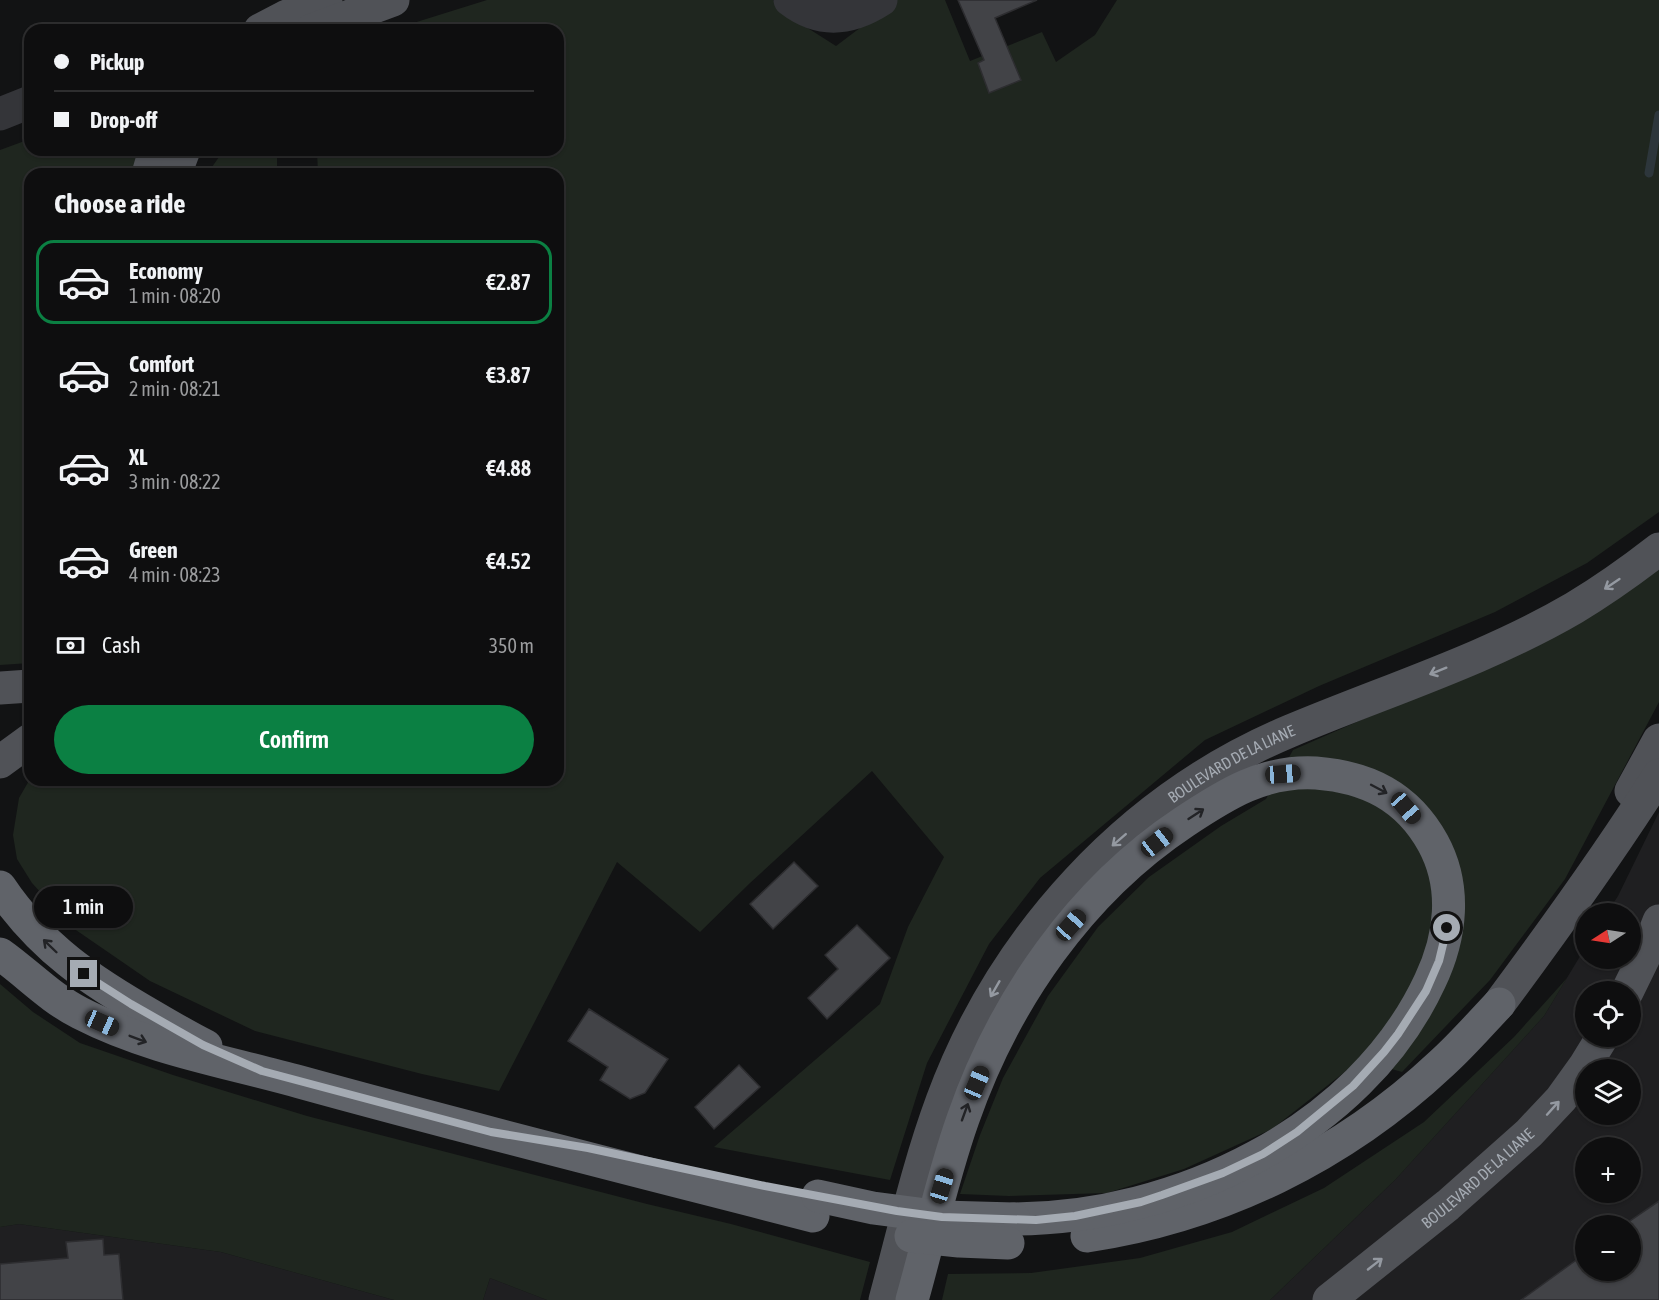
<!DOCTYPE html>
<html lang="en">
<head>
<meta charset="utf-8">
<style>
	:root { --surface:#0e0e0f; --page:#1c1c1d; --text:#f1f3f6; --muted:#9b9c9e; --line:#2e2e2f; --accent:#0b8043 }
	body { margin:0; font-family:"Asap Condensed",sans-serif; background:var(--page); color:var(--text); height:100vh; display:flex; flex-direction:column; font-size:22px; white-space:nowrap }
	* { box-sizing:border-box; margin:0 }
	p { font-size:20px; color:var(--muted) }
	.icon { flex:none; width:33px; height:33px; fill:none; stroke:currentColor; stroke-width:2; stroke-linecap:round; stroke-linejoin:round }
	.map { position:relative; flex:1; overflow:hidden }
	.drawer { position:absolute; left:24px; top:168px; width:540px; height:618px; display:flex; flex-direction:column; background:var(--surface); border-radius:18px; box-shadow:0 2px 4px #0004,0 0 0 2px var(--line) }
	.drawer>* { flex:none }
	.top-card { position:absolute; left:24px; top:24px; width:540px; height:132px; border-radius:18px; box-shadow:0 2px 4px #0004,0 0 0 2px var(--line); display:grid; align-content:center; height:132px; padding:0 30px; background:var(--surface) }
	.needle { width:39px; rotate:258deg }
	.fabs { position:absolute; left:1575px; top:903px; display:grid; gap:12px }
	.fabs a { display:grid; place-items:center; width:66px; height:66px; border-radius:50%; background:var(--surface); box-shadow:0 2px 4px #0004,0 0 0 2px var(--line); font-size:30px }
	.end { position:absolute; width:27px; height:27px; margin:-14px; border:8px solid #a5abb3; background:#111; box-shadow:0 0 0 3px #111 }
	.from { border-radius:50% }
	.bubble { position:absolute; height:42px; border-radius:21px; background:var(--surface); box-shadow:0 2px 4px #0004,0 0 0 2px var(--line); font-size:20px; font-weight:600; line-height:42px; text-align:center }
	.car { position:absolute; width:18px; height:36px; margin:-18px -9px; border-radius:8px; box-shadow:0 0 4px 2px #0007; background:linear-gradient(#222 24%,#8ab4d8 0 40%,#222 0 76%,#8ab4d8 0 86%,#222 0) }
	.top-card b { display:flex; align-items:center; gap:21px; height:57px; font-size:22px }
	.top-card b+b { border-top:2px solid var(--line) }
	.top-card i { width:15px; height:15px; background:var(--text) }
	ul { padding:0; list-style:none }
	li { display:flex; align-items:center; gap:18px; height:84px; margin:0 12px 9px; padding:0 18px; border:3px solid transparent; border-radius:18px }
	li div { flex:1 }
	li b { display:block; font-size:22px }
	li em { font-style:normal; font-weight:600 }
	li.current { border-color:var(--accent) }
	li>.icon { width:54px; height:54px; stroke-width:1.5 }
	h2 { padding:0 30px; font-size:27px; line-height:72px }
	.pay { display:flex; align-items:center; gap:15px; height:66px; padding:0 30px; font-size:22px }
	.pay p { margin-inline-start:auto }
	.button { display:flex; gap:12px; margin-top:auto; padding:12px 30px }
	.button a { flex:1; height:69px; border-radius:36px; background:var(--accent); color:#fff; font-size:24px; font-weight:600; line-height:69px; text-align:center }
	.map>svg:first-child { display:block }
	.built { fill:#1f1f21; fill-rule:evenodd }
	.green { fill:#1f261f }
	.lines { fill:none; stroke-linecap:round; stroke-linejoin:round }
	.stream { stroke:#2d363b; stroke-width:9 }
	.building { fill:#424347; stroke:#2d2d30; stroke-width:1.5 }
	.minor { stroke:#343539; stroke-width:33 }
	.major { stroke:#505257; stroke-width:33 }
	.highway { stroke:#606369; stroke-width:33 }
	.highway-bridge { stroke:#606369; stroke-width:33 }
	.oneway { stroke:#9499a1 }
	.oneway2 { stroke:#222326 }
	.route { stroke:#a5abb3; stroke-width:8 }
	.labels { text-anchor:middle; dominant-baseline:central; stroke-width:4.5; stroke-linejoin:round; paint-order:stroke }
	.street-label { font-size:16px; fill:#a5abb3; stroke:#0e0e0f }
</style>
</head>
<body>
<div class="map">
<svg width="1659" height="1300" viewBox="0 0 1659 1300">
	<rect width="100%" height="100%" fill="#121314"/>
	<g class="built">
		<path d="M1659,812v488h-389l125,-120 149,-164 41,-68 1,10h44v-44l-23,-1 11,-17zM1586,992h44v44h-44zM1586,1070h44v44h-44zM1586,1148h44v44h-44zM1586,1226h44v44h-44z"/>
		<polygon points="19,1224 221,1252 394,1300 0,1300 0,1227"/>
		<polygon points="490,1278 547,1300 483,1300"/>
	</g>
	<g class="green">
		<polygon points="487,0 773,0 784,13 836,46 897,0 945,0 970,61 1042,32 1056,62 1095,35 1117,0 1659,0 1659,512 1587,563 1495,612 1319,686 1205,740 1040,878 989,944 927,1063 890,1180 714,1147 880,1004 908,927 944,857 872,771 750,883 700,932 617,862 499,1091 422,1074 255,1031 150,981 73,928 32,883 17,859 13,835 19,798 30,779 558,780 558,174 318,174 317,150 558,150 558,30 391,30"/>
		<polygon points="30,139 30,150 138,150 134,174 30,174 30,663 0,665 0,150"/>
		<polygon points="224,150 277,150 277,174 207,174"/>
		<polygon points="1659,566 1659,702 1565,879 1490,980 1402,1072 1360,1060 1272,1129 1184,1169 1107,1193 1009,1196 960,1194 980,1135 1003,1078 1048,996 1098,927 1149,877 1221,826 1266,799 1293,750 1402,702"/>
		<polygon points="1567,978 1544,1016 1395,1180 1270,1300 942,1300 948,1274 1031,1273 1140,1258 1232,1232 1324,1188 1424,1122 1514,1037"/>
		<polygon points="0,984 33,1012 80,1043 173,1075 307,1116 647,1204 731,1224 870,1262 860,1300 547,1300 490,1278 483,1300 394,1300 221,1252 19,1224 0,1227"/>
	</g>
	<g class="lines">
		<polyline class="stream" points="1649,173 1659,115"/>
	</g>
	<g class="building">
		<polygon points="958,0 1037,0 995,18 1021,80 989,93 978,63 984,60"/>
		<polygon points="794,862 818,886 773,929 750,904"/>
		<polygon points="857,925 890,958 827,1019 808,998 838,969 825,955"/>
		<polygon points="589,1009 668,1059 645,1093 630,1099 600,1080 608,1067 568,1041"/>
		<polygon points="739,1065 760,1087 714,1129 695,1107"/>
		<polygon points="1659,1201 1659,1300 1521,1300 1586,1253 1586,1270 1630,1270 1630,1221"/>
		<polygon points="103,1239 104,1255 119,1254 123,1300 0,1300 0,1264 68,1258 66,1242"/>
	</g>
	<g class="lines">
		<g class="minor">
			<path d="M790,0c30,23 60,20 91,0"/>
			<polyline points="0,114 30,102"/>
		</g>
		<g class="major">
			<polyline points="260,30 287,16 326,0"/>
			<polyline points="312,30 393,0"/>
			<polyline points="148,174 155,150"/>
			<polyline points="175,174 184,150"/>
			<polyline points="0,688 30,686"/>
			<polyline points="0,762 30,740"/>
			<polyline points="1631,791 1659,740"/>
			<polyline points="1627,992 1648,949 1659,921"/>
			<path d="M1499,1004c55,-74 110,-150 160,-229"/>
			<path id="s1" d="M885,1300c18,-66 33,-134 57,-199 60,-163 186,-302 348,-370 95,-40 195,-71 284,-123 30,-18 58,-38 85,-59"/>
			<path id="s2" d="M1329,1300l119,-95 81,-72 32,-34 23,-32 19,-31"/>
		</g>
		<g class="highway">
			<path d="M0,887c41,61 91,94 154,130 17,10 34,20 52,29"/>
			<path d="M0,954c27,19 50,44 80,59 70,36 145,48 220,69 170,47 342,90 513,134"/>
			<path d="M1087,1236c134,-20 256,-80 355,-173 20,-18 38,-39 57,-59"/>
			<path d="M912,1300c17,-60 30,-122 51,-181 41,-118 117,-228 221,-297 42,-28 80,-52 132,-49 51,4 91,23 117,70 24,44 18,94 -3,138 -70,151 -255,238 -416,238"/>
		</g>
		<g class="highway-bridge">
			<polyline points="818,1196 873,1208 942,1217 1014,1219"/>
			<polyline points="911,1236 959,1241 1008,1243"/>
		</g>
	</g>
	<defs><path id="oneway-shaft" d="M-6 0H5M1.5-3L5.5 0L1.5 3" fill="none" stroke-width="1.6" stroke-linecap="round" stroke-linejoin="round" transform="scale(1.5)"/></defs>
	<g class="oneway">
		<use href="#oneway-shaft" transform="translate(1612 584) rotate(146)"/>
		<use href="#oneway-shaft" transform="translate(1438 671) rotate(158)"/>
		<use href="#oneway-shaft" transform="translate(1119 840) rotate(139)"/>
		<use href="#oneway-shaft" transform="translate(995 989) rotate(120)"/>
		<use href="#oneway-shaft" transform="translate(1553 1108) rotate(-48)"/>
		<use href="#oneway-shaft" transform="translate(1375 1264) rotate(-38)"/>
	</g>
	<g class="oneway2">
		<use href="#oneway-shaft" transform="translate(1379 789) rotate(28)"/>
		<use href="#oneway-shaft" transform="translate(1196 814) rotate(-33)"/>
		<use href="#oneway-shaft" transform="translate(50 946) rotate(-136)"/>
		<use href="#oneway-shaft" transform="translate(138 1039) rotate(21)"/>
		<use href="#oneway-shaft" transform="translate(965 1112) rotate(-70)"/>
	</g>
	<g class="lines">
		<polyline class="route" points="84,974 131,1004 203,1045 262,1071 491,1132 588,1148 765,1186 897,1211 942,1217 1036,1220 1075,1216 1141,1202 1162,1195 1223,1173 1263,1154 1297,1132 1353,1086 1384,1052 1398,1034 1426,991 1439,961 1447,928"/>
	</g>
	<g class="labels">
		<g class="street-label">
			<text stroke="none"><textPath href="#s1" startOffset="662">BOULEVARD DE LA LIANE</textPath></text>
			<text stroke="none"><textPath href="#s2" startOffset="192">BOULEVARD DE LA LIANE</textPath></text>
		</g>
	</g>
</svg>
<div class="fabs">
<a><svg class="needle" viewBox="-14 -14 28 28"><path d="M0-13l5 13h-10z" fill="#e53935"/><path d="M0 13l5-13h-10z" fill="#9b9c9e"/></svg></a>
<a><svg class="icon" aria-label="locate" viewBox="0 0 24 24"><circle cx="12" cy="12" r="6"/><path d="M12 2v4M12 18v4M2 12h4M18 12h4"/></svg></a>
<a><svg class="icon" aria-label="layers" viewBox="0 0 24 24"><path d="M12 4l9 5-9 5-9-5zM3 14l9 5 9-5"/></svg></a>
<a>+</a>
<a>−</a>
</div>
<i class="end from" style="left:1447px;top:928px"></i>
<i class="end" style="left:84px;top:974px"></i>
<div class="bubble" style="left:34px;top:886px;width:99px">1 min</div>
<i class="car" style="left:1283px;top:774px;rotate:86deg"></i>
<i class="car" style="left:1406px;top:808px;rotate:139deg"></i>
<i class="car" style="left:1157px;top:842px;rotate:52deg"></i>
<i class="car" style="left:1071px;top:925px;rotate:42deg"></i>
<i class="car" style="left:102px;top:1023px;rotate:114deg"></i>
<i class="car" style="left:977px;top:1083px;rotate:23deg"></i>
<i class="car" style="left:942px;top:1186px;rotate:17deg"></i>
<div class="top-card">
<b><i class="from"></i>Pickup</b>
<b><i></i>Drop-off</b>
</div>
<section class="drawer">
<h2>Choose a ride</h2>
<ul>
<li class="current"><svg class="icon" aria-label="car" viewBox="0 0 24 24"><path d="M5 17H2v-5l4-1 3-4h7l3 4 3 1v5h-3M9 17h6M6 11h13"/><circle cx="7" cy="17" r="2"/><circle cx="17" cy="17" r="2"/></svg><div><b>Economy</b><p>1 min · 08:20</p></div><em>€2.87</em></li>
<li><svg class="icon" aria-label="car" viewBox="0 0 24 24"><path d="M5 17H2v-5l4-1 3-4h7l3 4 3 1v5h-3M9 17h6M6 11h13"/><circle cx="7" cy="17" r="2"/><circle cx="17" cy="17" r="2"/></svg><div><b>Comfort</b><p>2 min · 08:21</p></div><em>€3.87</em></li>
<li><svg class="icon" aria-label="car" viewBox="0 0 24 24"><path d="M5 17H2v-5l4-1 3-4h7l3 4 3 1v5h-3M9 17h6M6 11h13"/><circle cx="7" cy="17" r="2"/><circle cx="17" cy="17" r="2"/></svg><div><b>XL</b><p>3 min · 08:22</p></div><em>€4.88</em></li>
<li><svg class="icon" aria-label="car" viewBox="0 0 24 24"><path d="M5 17H2v-5l4-1 3-4h7l3 4 3 1v5h-3M9 17h6M6 11h13"/><circle cx="7" cy="17" r="2"/><circle cx="17" cy="17" r="2"/></svg><div><b>Green</b><p>4 min · 08:23</p></div><em>€4.52</em></li>
</ul>
<div class="pay"><svg class="icon" aria-label="cash" viewBox="0 0 24 24"><path d="M3 7h18v10H3z"/><circle cx="12" cy="12" r="2"/></svg>Cash<p>350 m</p></div>
<div class="button"><a>Confirm</a></div>
</section>
</div>
</body>
</html>
